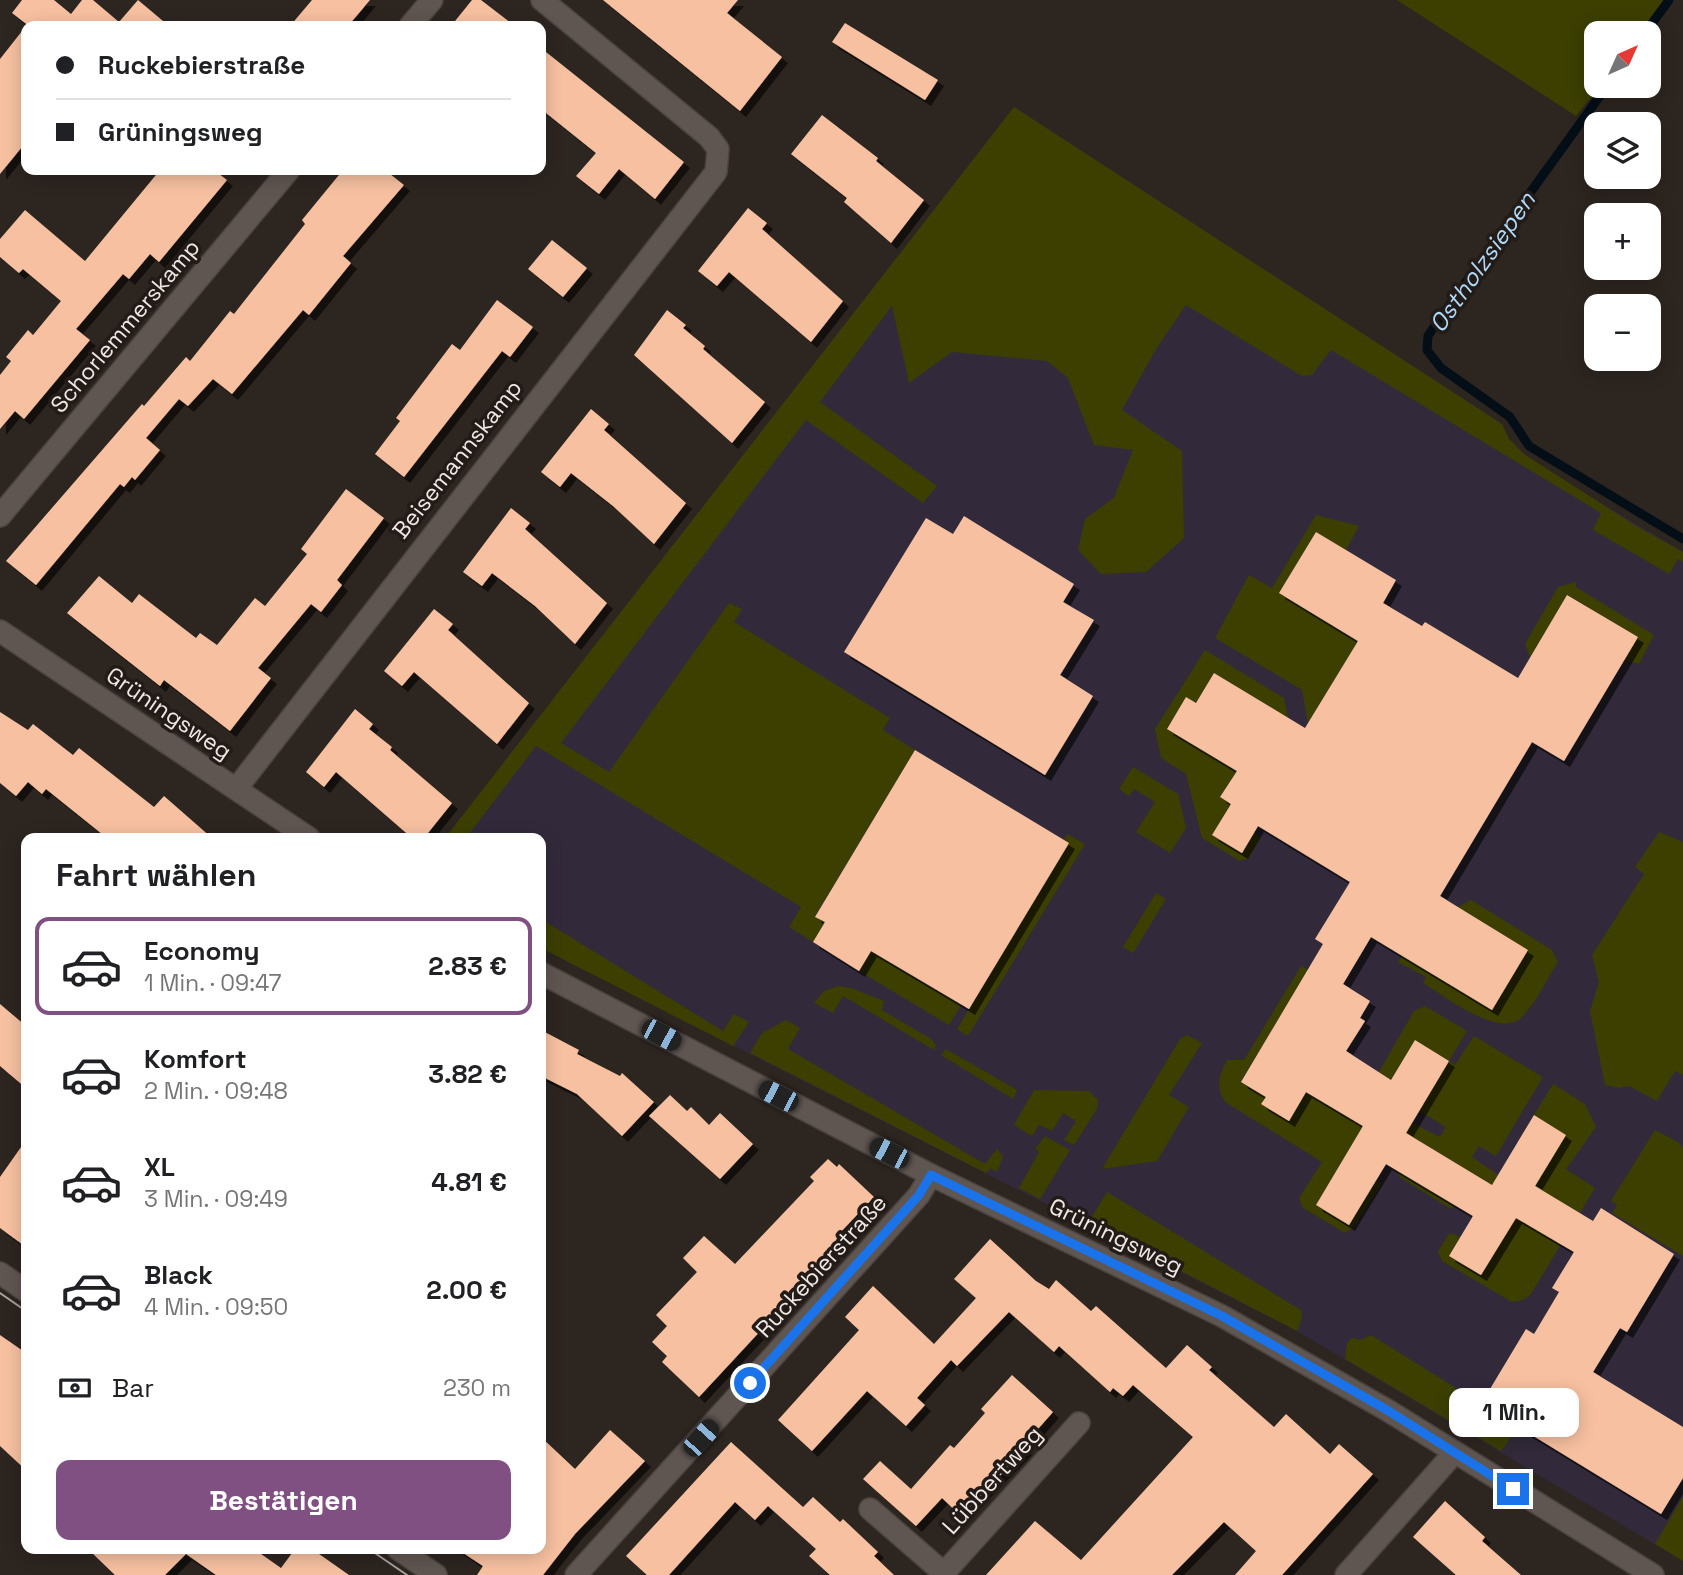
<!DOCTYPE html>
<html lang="de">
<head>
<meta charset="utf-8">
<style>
	:root { --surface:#fff; --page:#f2f2f2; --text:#202124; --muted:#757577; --line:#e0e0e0; --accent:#7f5081 }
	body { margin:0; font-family:"Space Grotesk",sans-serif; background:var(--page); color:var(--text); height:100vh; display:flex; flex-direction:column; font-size:26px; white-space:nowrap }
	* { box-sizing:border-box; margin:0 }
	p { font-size:23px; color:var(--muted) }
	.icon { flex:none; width:38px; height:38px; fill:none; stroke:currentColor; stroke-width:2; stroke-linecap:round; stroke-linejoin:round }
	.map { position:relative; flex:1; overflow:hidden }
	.sheet { position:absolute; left:21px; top:833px; width:525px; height:721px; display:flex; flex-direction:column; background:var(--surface); border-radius:14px; box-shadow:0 4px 18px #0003 }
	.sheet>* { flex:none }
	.guide { position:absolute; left:21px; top:21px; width:525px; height:154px; border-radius:14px; box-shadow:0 4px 18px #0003; display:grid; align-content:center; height:154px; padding:0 35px; background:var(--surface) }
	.needle { width:46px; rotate:45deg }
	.controls { position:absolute; left:1584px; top:21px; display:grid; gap:14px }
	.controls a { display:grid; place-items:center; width:77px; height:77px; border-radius:14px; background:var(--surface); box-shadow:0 4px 18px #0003; font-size:35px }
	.end { position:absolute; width:32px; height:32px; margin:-16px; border:9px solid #1a73e8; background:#fff; box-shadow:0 0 0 4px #fff }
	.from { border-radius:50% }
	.bubble { position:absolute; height:49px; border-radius:14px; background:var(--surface); box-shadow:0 4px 18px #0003; font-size:23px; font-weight:600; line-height:49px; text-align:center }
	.car { position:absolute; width:21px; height:42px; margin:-21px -10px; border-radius:9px; box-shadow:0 0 5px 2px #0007; background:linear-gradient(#222 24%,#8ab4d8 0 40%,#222 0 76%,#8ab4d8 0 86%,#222 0) }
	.guide b { display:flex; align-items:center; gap:24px; height:66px; font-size:26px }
	.guide b+b { border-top:2px solid var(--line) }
	.guide i { width:18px; height:18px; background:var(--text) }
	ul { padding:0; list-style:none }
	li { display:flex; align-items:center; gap:21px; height:98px; margin:0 14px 10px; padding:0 21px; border:4px solid transparent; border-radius:14px }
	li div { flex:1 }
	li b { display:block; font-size:26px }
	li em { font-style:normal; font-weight:600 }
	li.current { border-color:var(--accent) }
	li>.icon { width:63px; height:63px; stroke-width:1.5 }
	h2 { padding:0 35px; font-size:32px; line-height:84px }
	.pay { display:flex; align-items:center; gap:18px; height:77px; padding:0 35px; font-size:26px }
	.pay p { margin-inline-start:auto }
	.primary-button { display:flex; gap:14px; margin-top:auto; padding:14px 35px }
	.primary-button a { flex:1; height:80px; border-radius:14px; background:var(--accent); color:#fff; font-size:28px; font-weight:600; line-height:80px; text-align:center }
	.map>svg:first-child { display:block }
	.education { fill:#322a3a }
	.green { fill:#3c3f00 }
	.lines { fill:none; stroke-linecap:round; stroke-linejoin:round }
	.stream { stroke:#040e17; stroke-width:9 }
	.building { fill:#f7c1a1; filter:url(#shadow) }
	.street-casing { stroke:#49423f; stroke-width:24 }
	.secondary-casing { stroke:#49423f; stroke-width:24 }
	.street { stroke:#605651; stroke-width:21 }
	.secondary { stroke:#605651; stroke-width:21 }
	.tram { stroke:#a7a09c; stroke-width:2 }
	.route { stroke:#1a73e8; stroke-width:9 }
	.labels { text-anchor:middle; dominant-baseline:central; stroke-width:7; stroke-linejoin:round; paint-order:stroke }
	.street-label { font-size:23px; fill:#eee8e5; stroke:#231b17 }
	.water-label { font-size:24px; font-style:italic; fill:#aed9f8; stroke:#231b17 }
</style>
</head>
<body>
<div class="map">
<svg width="1683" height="1575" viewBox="0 0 1683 1575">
	<defs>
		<filter id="shadow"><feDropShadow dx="6" dy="6" stdDeviation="0" flood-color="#0009"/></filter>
	</defs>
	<rect width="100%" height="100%" fill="#2d2520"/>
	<polygon class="education" points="1014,107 1502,424 1509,439 1524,454 1551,473 1683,552 1683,1561 1297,1331 541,948 541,838 445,838"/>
	<g class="green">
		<polygon points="1397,0 1664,0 1640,33 1596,33 1596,86 1600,86 1576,116"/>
		<polygon points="1014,107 1502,424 1509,439 1524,454 1636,526 1683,552 1683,562 1678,559 1669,574 1593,530 1601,513 1331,350 1312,375 1302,376 1186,305 1156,349 1122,410 1182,451 1184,538 1146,572 1101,574 1078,550 1085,519 1114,498 1133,450 1094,445 1068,378 1047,361 952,352 909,383 892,306 820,402 937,486 923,503 806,420 561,743 609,772 729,603 742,609 734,622 890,718 883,730 915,750 815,916 825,922 813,942 789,927 801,907 536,746 466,838 445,838"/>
		<polygon points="1316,515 1359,526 1346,550 1316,532 1279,593 1358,641 1308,723 1302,690 1215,638 1249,575 1272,588"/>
		<polygon points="1575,582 1576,587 1654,635 1639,664 1624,660 1637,637 1568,595 1530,657 1525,644 1558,587"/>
		<polygon points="1205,650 1284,698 1288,718 1214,673 1196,703 1186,698 1167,728 1237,771 1220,797 1231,804 1212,835 1241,853 1254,832 1260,838 1249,858 1240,861 1202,838 1186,774 1161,758 1155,729"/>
		<polygon points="1133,767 1178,794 1186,828 1170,853 1136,832 1155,802 1134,789 1129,796 1119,789"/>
		<polygon points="1659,832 1683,842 1683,1075 1675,1071 1657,1101 1629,1086 1619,1088 1605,1085 1590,1011 1599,982 1592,955 1644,874 1635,867"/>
		<polygon points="1067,834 1085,844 968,1036 957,1029 1069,843 1064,840"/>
		<polygon points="1156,893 1166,899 1133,953 1123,947"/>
		<path d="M1471,900l81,50 6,12c-11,17 -21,39 -35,54 -22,25 -78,-20 -100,-33l3,-6 -28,-15 4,-6 90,54 36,-60 -70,-43z"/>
		<polygon points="541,919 723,1031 734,1014 749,1022 733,1046 541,948"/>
		<polygon points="871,951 961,1005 949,1025 859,971"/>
		<path d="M1301,966l7,4 -67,111 25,16 -4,7 26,17 22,-36 63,47 -19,10 -38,63 33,20 28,-45 5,3 -28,44 -9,6 -42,-25 -4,-10 23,-36 -97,-60c-10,-17 -6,-25 2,-42h17z"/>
		<polygon points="838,986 851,988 884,1001 882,1010 931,1039 936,1045 934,1050 843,996 833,1013 814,1003 824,991"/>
		<polygon points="1425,1006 1467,1031 1449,1061 1455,1065 1474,1036 1543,1077 1496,1156 1479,1146 1472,1157 1498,1175 1492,1185 1406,1133 1412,1123 1440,1137 1446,1127 1419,1111 1449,1061 1415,1041 1391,1080 1379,1072 1414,1011"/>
		<polygon points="786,1020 800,1028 788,1049 985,1164 997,1149 1003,1157 997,1172 990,1168 986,1173 750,1053 762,1033"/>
		<polygon points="1187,1035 1202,1043 1169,1095 1189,1107 1157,1161 1102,1169 1180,1039"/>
		<polygon points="946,1049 1017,1090 1013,1099 941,1055"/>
		<polygon points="1553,1084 1585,1104 1596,1127 1566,1169 1595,1188 1531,1294 1523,1300 1512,1302 1442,1261 1438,1251 1450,1233 1460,1237 1449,1256 1481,1275 1566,1135 1534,1115"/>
		<polygon points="1034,1090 1089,1091 1098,1100 1097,1109 1074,1145 1064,1140 1076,1121 1063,1113 1052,1131 1039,1125 1032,1136 1014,1125"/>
		<polygon points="1655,1130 1678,1142 1683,1148 1683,1256 1612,1213 1617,1205 1611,1201"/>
		<polygon points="1045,1136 1070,1150 1040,1199 1019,1188 1039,1152 1035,1149"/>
		<polygon points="1400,1173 1455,1205 1451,1209 1398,1176"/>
		<polygon points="1107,1192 1301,1310 1302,1319 1297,1331 1088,1223"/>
		<polygon points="1371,1335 1504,1418 1510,1439 1501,1451 1345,1359 1347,1343 1352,1338 1360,1340"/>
		<polygon points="1683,1497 1683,1561 1655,1544"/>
	</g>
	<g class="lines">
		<g class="stream">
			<polyline points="1645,33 1669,0"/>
			<polyline points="1607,86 1440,318 1428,336 1427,350 1441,368 1510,417 1529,446 1683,539"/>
		</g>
	</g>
	<g class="building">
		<polygon points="22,0 54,0 71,14 82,0 93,0 119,22 138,0 169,26 29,26 12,13"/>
		<polygon points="312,0 370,0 348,26 290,26"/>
		<polygon points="472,0 481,0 515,26 451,26"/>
		<polygon points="603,0 738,0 727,13 782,57 740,111"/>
		<polygon points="845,23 938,80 925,100 832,42"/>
		<polygon points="26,26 26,142 0,174 0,59"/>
		<polygon points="541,48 684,162 655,199 619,169 599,194 576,176 596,153 541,109"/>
		<polygon points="822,115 878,158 876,161 924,200 891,243 844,202 847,198 791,154"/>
		<polygon points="160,170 214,170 227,180 159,262 150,254 129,279 123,274 76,329 90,340 24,419 15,411 0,429 0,375 11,361 6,357 28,330 33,335 61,301 23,269 19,273 0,257 0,239 25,210 85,261"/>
		<polygon points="343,170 385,170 404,185 343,256 351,263 309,315 303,310 232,394 213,379 188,406 179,399 146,438 160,450 135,480 132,477 124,487 120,484 36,585 6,561 142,404 144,406 186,357 190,361 230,311 234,314 305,224 302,220"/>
		<polygon points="748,208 767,223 762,229 843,301 811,342 729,272 717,286 698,271"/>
		<polygon points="552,240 587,268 563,297 528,269"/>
		<polygon points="497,300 533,327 510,357 502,351 404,477 375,454 400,421 396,418 452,344 460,350"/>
		<polygon points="667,310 686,325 683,328 705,346 703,349 765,402 732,443 634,355"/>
		<polygon points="591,409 609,424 604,430 686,503 654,544 613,506 571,473 560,487 541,472"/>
		<polygon points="346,489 384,518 337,580 342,585 321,612 311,604 258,668 271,678 230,731 164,680 160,686 67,613 99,576 132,603 139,594 196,638 200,633 217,645 255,598 265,606 307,554 301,549"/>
		<polygon points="511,508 530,523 525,529 607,603 575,644 535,606 492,573 482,586 463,572"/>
		<polygon points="964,516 1074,584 1063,602 1094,620 1060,675 1093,696 1045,775 844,652 926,518 953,534"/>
		<polygon points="1316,532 1396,580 1383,603 1422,626 1425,622 1518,678 1567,595 1638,637 1564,761 1532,742 1440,896 1528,950 1492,1010 1371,937 1343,984 1370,1001 1360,1018 1365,1021 1346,1051 1391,1080 1415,1040 1449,1061 1406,1133 1492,1185 1534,1115 1566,1135 1535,1186 1593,1221 1601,1208 1674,1254 1627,1332 1620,1328 1593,1372 1683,1427 1683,1478 1661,1514 1481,1404 1526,1329 1534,1334 1559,1292 1552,1288 1574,1252 1516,1218 1481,1275 1449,1256 1473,1216 1386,1164 1349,1225 1316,1205 1363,1126 1306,1092 1289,1121 1261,1104 1266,1097 1241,1082 1323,944 1315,939 1350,882 1258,826 1242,853 1212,835 1231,804 1220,797 1237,771 1167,729 1186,697 1196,703 1214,673 1305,728 1358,641 1279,593"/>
		<polygon points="434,609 453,624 448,630 529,703 497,744 414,672 402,686 384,671"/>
		<polygon points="355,709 373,724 369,729 392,747 390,750 452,803 424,838 412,838 336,772 324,787 306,772"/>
		<polygon points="0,712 28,730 33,724 73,755 79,748 154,807 164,796 212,838 107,838 46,789 42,794 28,782 16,796 0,783"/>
		<polygon points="915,750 1069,843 969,1009 871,951 859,971 813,942 825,922 815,917"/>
		<polygon points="0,1004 26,1026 26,1088 0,1066"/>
		<polygon points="541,1030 579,1050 577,1054 620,1076 622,1073 654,1102 622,1136 577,1094 541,1076"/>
		<polygon points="670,1095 687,1111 691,1107 709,1125 720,1113 753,1144 720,1179 649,1116"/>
		<polygon points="26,1140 26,1247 0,1228 0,1177"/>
		<polygon points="828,1159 837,1167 839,1164 874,1197 836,1237 842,1243 699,1397 662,1362 667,1356 652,1342 667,1326 656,1315 697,1272 683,1258 704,1236 735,1264 814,1181 810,1177"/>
		<polygon points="990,1239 1036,1281 1049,1289 1056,1280 1091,1311 1096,1306 1166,1368 1187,1345 1212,1367 1209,1370 1274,1427 1286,1414 1330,1454 1339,1444 1373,1474 1282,1575 1235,1575 1256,1551 1224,1522 1172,1575 986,1575 1035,1521 1081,1560 1193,1437 1133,1385 1123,1396 1113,1388 1110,1392 1059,1346 1054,1352 1009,1312 957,1366 951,1360 917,1398 925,1405 906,1426 867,1391 812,1451 778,1420 859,1330 845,1317 873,1286 934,1344 976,1298 954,1279"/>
		<polygon points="0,1335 26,1353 26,1470 0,1446"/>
		<polygon points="1012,1375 1053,1412 1023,1446 1026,1449 961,1516 942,1498 916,1526 863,1479 880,1461 911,1489 950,1445 954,1448 970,1430 985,1413 981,1409"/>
		<polygon points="610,1430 645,1461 575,1534 543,1575 477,1575 483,1566 457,1549 541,1549 541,1437 575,1469"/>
		<polygon points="731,1442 803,1507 813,1497 840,1522 843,1519 878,1552 874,1556 894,1575 830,1575 809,1556 816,1549 768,1506 755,1520 735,1502 669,1575 647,1575 626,1556"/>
		<polygon points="1445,1501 1485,1537 1482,1541 1521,1575 1456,1575 1413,1537"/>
		<polygon points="88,1549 254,1549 281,1568 295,1549 312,1549 349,1575 216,1575 186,1554 165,1575 115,1575"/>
	</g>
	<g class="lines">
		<defs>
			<g id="street">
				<polyline points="410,26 432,0"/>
				<polyline points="0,516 289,170"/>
				<polyline points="0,631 309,838"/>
				<polyline points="236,789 716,172 718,149 709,137 542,0"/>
				<polyline points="541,973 931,1175 1222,1316 1387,1410 1653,1575"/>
				<polyline points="870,1509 946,1575"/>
				<polyline points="944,1573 1079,1423"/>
				<polyline points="576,1575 919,1195 931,1175"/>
				<polyline points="1346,1575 1455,1452"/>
			</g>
			<g id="secondary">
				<polyline points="0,1273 26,1291"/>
				<polyline points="398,1549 436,1575"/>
			</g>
		</defs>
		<use href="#street" class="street-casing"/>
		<use href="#secondary" class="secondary-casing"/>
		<use href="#street" class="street"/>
		<use href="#secondary" class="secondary"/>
		<g class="tram">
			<polyline points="0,1293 26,1311"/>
			<polyline points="369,1549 407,1575"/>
		</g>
	</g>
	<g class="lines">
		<polyline class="route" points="750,1383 919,1195 931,1175 1222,1316 1387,1410 1513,1489"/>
	</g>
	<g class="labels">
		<g class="street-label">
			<text transform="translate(125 326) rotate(-50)">Schorlemmerskamp</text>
			<text transform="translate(457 459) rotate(-52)">Beisemannskamp</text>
			<text transform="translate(169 713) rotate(34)">Grüningsweg</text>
			<text transform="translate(1116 1236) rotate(26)">Grüningsweg</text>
			<text transform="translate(821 1266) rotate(-48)">Ruckebierstraße</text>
			<text transform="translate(992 1480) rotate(-48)">Lübbertweg</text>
		</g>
		<g class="water-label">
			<text transform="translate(1482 262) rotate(-55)">Ostholzsiepen</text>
		</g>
	</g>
</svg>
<div class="controls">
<a><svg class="needle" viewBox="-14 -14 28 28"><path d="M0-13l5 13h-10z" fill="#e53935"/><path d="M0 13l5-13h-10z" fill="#757577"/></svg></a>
<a><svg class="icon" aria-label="layers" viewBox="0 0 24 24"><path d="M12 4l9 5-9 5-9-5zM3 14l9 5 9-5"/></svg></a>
<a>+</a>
<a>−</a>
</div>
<i class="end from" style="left:750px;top:1383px"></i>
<i class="end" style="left:1513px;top:1489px"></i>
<div class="bubble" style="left:1449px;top:1388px;width:130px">1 Min.</div>
<i class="car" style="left:661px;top:1035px;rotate:118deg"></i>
<i class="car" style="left:778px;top:1096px;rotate:297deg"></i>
<i class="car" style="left:889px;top:1153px;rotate:297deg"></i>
<i class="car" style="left:701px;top:1438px;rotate:42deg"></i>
<div class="guide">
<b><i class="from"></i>Ruckebierstraße</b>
<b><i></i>Grüningsweg</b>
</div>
<section class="sheet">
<h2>Fahrt wählen</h2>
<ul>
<li class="current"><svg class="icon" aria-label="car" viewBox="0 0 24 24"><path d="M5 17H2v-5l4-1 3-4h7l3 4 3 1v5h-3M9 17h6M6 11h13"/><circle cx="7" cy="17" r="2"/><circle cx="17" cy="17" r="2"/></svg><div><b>Economy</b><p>1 Min. · 09:47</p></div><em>2.83 €</em></li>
<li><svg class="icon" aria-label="car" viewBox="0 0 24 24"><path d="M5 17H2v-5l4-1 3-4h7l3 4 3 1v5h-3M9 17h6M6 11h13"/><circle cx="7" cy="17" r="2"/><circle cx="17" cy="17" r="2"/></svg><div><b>Komfort</b><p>2 Min. · 09:48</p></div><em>3.82 €</em></li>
<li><svg class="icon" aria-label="car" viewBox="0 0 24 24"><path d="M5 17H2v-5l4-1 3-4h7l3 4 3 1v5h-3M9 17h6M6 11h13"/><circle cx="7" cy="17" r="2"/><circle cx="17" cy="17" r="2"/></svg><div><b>XL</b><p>3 Min. · 09:49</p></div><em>4.81 €</em></li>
<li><svg class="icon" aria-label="car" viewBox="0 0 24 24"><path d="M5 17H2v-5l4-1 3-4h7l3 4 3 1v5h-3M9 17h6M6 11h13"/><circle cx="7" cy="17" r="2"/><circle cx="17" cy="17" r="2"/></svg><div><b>Black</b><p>4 Min. · 09:50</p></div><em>2.00 €</em></li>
</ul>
<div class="pay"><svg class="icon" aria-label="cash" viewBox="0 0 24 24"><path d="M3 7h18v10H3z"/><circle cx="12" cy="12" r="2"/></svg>Bar<p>230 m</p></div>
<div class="primary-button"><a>Bestätigen</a></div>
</section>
</div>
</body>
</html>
